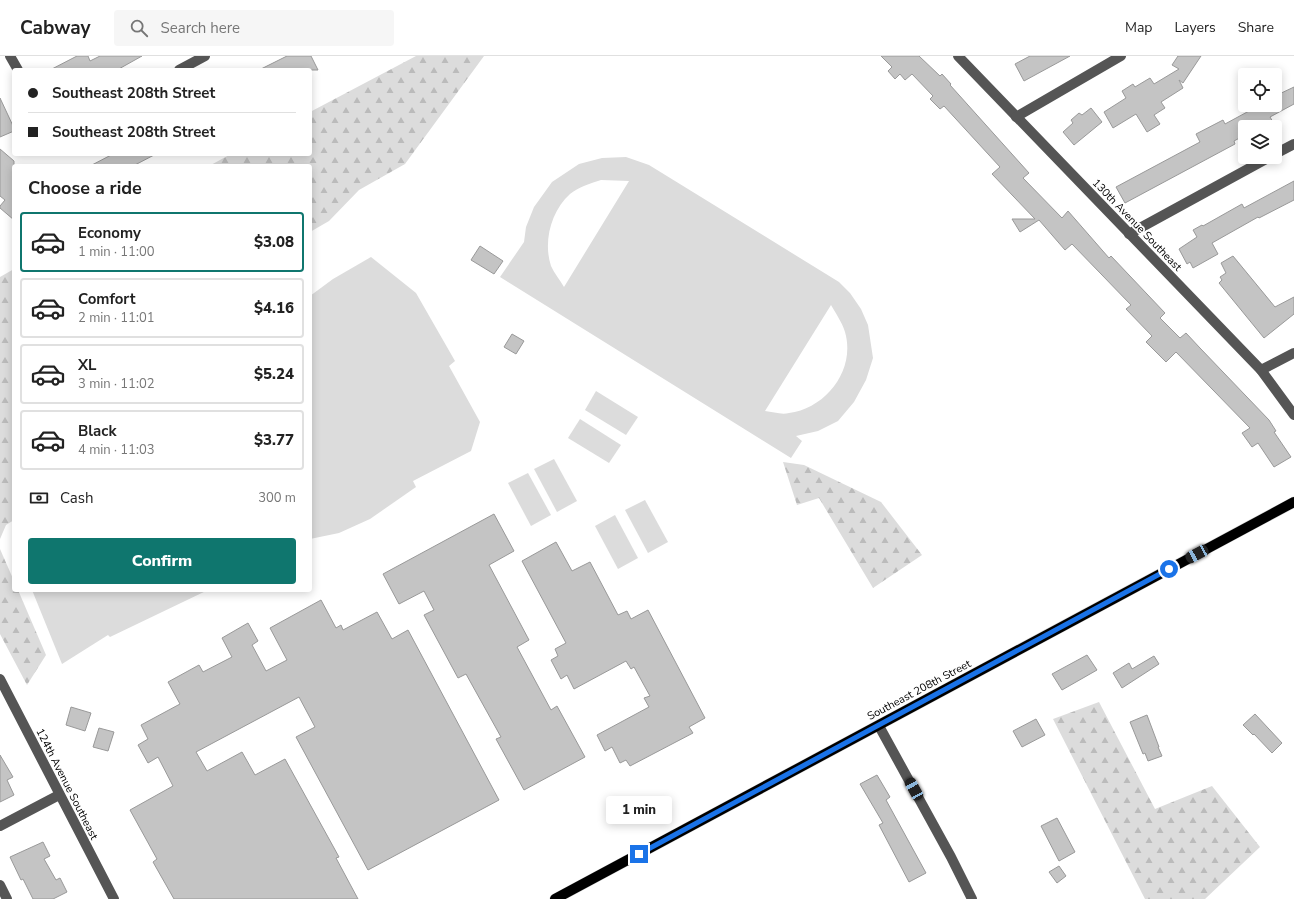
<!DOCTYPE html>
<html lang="en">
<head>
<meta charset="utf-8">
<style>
	:root { --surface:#fff; --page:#f6f6f6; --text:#222; --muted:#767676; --line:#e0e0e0; --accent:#0f766e }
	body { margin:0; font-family:"Nunito Sans",sans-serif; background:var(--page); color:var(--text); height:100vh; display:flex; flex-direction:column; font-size:15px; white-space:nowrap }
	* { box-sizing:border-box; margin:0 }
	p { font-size:13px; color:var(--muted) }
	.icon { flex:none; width:22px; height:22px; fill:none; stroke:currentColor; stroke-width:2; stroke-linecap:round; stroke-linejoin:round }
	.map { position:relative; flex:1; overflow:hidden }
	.panel { position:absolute; left:12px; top:108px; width:300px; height:428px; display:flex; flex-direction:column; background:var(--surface); border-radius:4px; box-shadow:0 2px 10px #0003 }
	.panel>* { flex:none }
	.hud { position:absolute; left:12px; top:12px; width:300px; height:88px; border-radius:4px; box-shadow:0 2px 10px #0003; display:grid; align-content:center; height:88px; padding:0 16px; background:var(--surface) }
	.fabs { position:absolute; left:1238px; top:12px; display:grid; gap:8px }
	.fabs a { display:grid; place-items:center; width:44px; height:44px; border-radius:4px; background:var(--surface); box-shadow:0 2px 10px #0003; font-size:20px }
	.end { position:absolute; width:18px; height:18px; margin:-9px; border:5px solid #1a73e8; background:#fff; box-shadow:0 0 0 2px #fff }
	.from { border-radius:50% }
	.bubble { position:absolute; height:28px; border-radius:4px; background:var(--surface); box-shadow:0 2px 10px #0003; font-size:13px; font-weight:800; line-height:28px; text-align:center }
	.car { position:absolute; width:12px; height:24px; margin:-12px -6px; border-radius:5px; box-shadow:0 0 3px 1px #0007; background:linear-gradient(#222 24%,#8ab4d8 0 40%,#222 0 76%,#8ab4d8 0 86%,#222 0) }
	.hud b { display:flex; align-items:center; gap:14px; height:38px; font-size:15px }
	.hud b+b { border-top:1px solid var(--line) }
	.hud i { width:10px; height:10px; background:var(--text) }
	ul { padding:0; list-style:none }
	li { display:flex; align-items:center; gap:12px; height:60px; margin:0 8px 6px; padding:0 8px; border:2px solid var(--line); border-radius:4px }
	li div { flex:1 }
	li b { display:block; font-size:15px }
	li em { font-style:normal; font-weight:800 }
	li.active { border-color:var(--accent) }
	li>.icon { width:36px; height:36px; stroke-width:1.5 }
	h2 { padding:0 16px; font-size:18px; line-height:48px }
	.pay { display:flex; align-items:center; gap:10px; height:44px; padding:0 16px; font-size:15px }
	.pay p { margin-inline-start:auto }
	.cta { display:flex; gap:8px; margin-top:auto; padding:8px 16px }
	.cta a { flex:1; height:46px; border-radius:4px; background:var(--accent); color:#fff; font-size:16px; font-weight:800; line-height:46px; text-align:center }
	header { display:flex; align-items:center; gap:24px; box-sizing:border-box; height:56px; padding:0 20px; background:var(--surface); border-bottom:1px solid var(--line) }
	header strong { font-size:19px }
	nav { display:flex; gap:22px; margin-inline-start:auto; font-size:14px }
	.search { width:280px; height:36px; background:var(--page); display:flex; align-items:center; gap:10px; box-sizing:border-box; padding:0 14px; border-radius:4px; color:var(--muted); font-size:15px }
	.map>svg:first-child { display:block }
	.forest { fill:url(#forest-firs) }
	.pitch { fill:#dcdcdc; fill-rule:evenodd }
	.building { fill:#c4c4c4; stroke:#999 }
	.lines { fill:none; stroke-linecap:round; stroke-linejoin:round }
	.major-casing { stroke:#dbdbdb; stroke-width:11 }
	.minor { stroke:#555; stroke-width:10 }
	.major { stroke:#000; stroke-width:10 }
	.route { stroke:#1a73e8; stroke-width:5 }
	.labels { text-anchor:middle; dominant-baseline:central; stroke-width:3.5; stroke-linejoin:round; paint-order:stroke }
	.street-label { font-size:11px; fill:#000; stroke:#fff }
</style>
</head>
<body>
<header>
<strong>Cabway</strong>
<div class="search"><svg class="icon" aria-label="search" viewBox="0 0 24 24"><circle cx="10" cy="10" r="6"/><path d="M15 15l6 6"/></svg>Search here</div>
<nav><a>Map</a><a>Layers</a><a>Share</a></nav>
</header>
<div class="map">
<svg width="1294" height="843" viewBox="0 0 1294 843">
	<defs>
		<pattern id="forest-firs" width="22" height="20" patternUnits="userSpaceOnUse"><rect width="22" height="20" fill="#dcdcdc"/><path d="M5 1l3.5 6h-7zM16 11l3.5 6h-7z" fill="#bbb"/></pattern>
	</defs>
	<rect width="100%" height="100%" fill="#fff"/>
	<g class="forest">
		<polygon points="416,0 484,0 405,108 359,134 329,165 310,176 310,110 209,110 231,98 310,98 310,56"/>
		<polygon points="14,213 14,464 6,469 0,483 0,221"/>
		<polygon points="783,406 804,409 881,446 922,499 873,532 819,442 797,449"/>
		<polygon points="0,493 14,525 14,534 18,534 46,599 27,629 0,578"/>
		<polygon points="1099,646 1155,753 1212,730 1260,791 1205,843 1145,843 1053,663"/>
	</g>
	<g class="pitch">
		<path d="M626,101l23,8 190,117 11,11 11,16 7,16 5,33 -7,22 -12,22 -16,19 -20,10 -22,5 6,5 -11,17 -291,-181 24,-35 2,-15 8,-20 18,-25 27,-18 23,-6zM601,124l28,1 -65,106c-4,-7 -10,-14 -13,-21 -8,-24 0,-55 19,-72 9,-7 21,-11 31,-14zM831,249c5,9 11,17 14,27 11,38 -19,76 -56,81 -7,2 -16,-1 -24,-2z"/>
		<polygon points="371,201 416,237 455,305 449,310 480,366 471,395 413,425 416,431 370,463 339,477 310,483 310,240 333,223"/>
		<polygon points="596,335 638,361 626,379 585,354"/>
		<polygon points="580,363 621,389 609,407 568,382"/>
		<polygon points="554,403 577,445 557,456 534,413"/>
		<polygon points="528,417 551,459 531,470 508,427"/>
		<polygon points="645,444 668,486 648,497 625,454"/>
		<polygon points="615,459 638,502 618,513 595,470"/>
		<polygon points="32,534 208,534 110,581 108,579 62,608"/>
	</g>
	<g class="building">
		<polygon points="77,0 88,0 90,5 100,0 142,0 117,14 50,14"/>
		<polygon points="287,0 311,0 318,14 259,14"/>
		<polygon points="881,0 919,0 940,20 942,18 951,28 950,29 1029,117 1023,122 1062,162 1068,155 1109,202 1111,200 1165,257 1160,262 1180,282 1186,277 1200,292 1269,364 1276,375 1274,376 1291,401 1274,411 1258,387 1252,391 1242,377 1250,372 1176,296 1166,306 1146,286 1152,280 1126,253 1131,249 1072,188 1065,194 1039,164 1020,176 1012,163 1035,163 992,118 1000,111 944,50 940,53 930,43 933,40 912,18 905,24 900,18 895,23 888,15 892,11"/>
		<polygon points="1030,0 1070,0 1024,25 1015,8"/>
		<polygon points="1178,0 1201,0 1183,27 1179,24 1183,32 1161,46 1165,52 1154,59 1160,68 1147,76 1136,58 1113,72 1104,56 1126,42 1122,35 1133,28 1135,31 1150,22 1154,28 1179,13 1172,9"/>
		<polygon points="1294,31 1294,48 1270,61 1273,66 1263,71 1245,71 1245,79 1234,85 1235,88 1125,147 1116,131 1200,86 1196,78 1223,64 1225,68 1249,55 1246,49 1275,49 1275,40"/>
		<polygon points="0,42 14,72 14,75 0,81"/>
		<polygon points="1091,52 1102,66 1074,89 1063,76 1073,67 1071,64 1079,57 1082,59"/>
		<polygon points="0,93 14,105 14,164 0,152 0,150 5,144 0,140"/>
		<polygon points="113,98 156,98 133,110 90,110"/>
		<polygon points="1294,125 1294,144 1259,162 1258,161 1212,187 1218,198 1193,212 1190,206 1187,208 1179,193 1197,181 1193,174 1202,169 1203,170 1242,148 1244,152"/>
		<polygon points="480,190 503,205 494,218 471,204"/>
		<polygon points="1233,200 1275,251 1294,241 1294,258 1264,282 1219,227 1222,224 1220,221 1226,217 1221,207"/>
		<polygon points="512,278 524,285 516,298 504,291"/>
		<polygon points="494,458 514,495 489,509 529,584 517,591 551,654 557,650 585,701 524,734 496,683 501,681 466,618 458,622 424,559 434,554 424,535 399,548 383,518"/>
		<polygon points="556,486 572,515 590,506 618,559 627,555 631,563 648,554 705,662 689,671 693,677 630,710 626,704 620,707 612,691 605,695 597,679 649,651 644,642 650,640 634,611 631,613 626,605 574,633 567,619 561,623 551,604 558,600 555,593 566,587 522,505"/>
		<polygon points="321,544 336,572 341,569 343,574 377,556 392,583 408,574 499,744 368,814 296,681 315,671 299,641 196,696 207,715 242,696 255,719 285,703 339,801 336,802 358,843 174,843 153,806 157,803 130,754 173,730 158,701 148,707 138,689 148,683 141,669 180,648 168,626 199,609 203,616 232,601 222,582 248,567 258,585 252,589 266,615 287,604 270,572"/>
		<polygon points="1087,599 1097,614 1062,634 1052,618"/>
		<polygon points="1154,600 1159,608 1122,632 1113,617 1129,607 1132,613"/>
		<polygon points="71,651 91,657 85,675 66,669"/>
		<polygon points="1255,658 1282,687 1272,697 1254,678 1253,679 1243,669"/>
		<polygon points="1147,659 1159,691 1158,691 1162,700 1148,705 1145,697 1143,698 1130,666"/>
		<polygon points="1036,663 1045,679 1022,691 1013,675"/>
		<polygon points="99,672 114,676 108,695 93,691"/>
		<polygon points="0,699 13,721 7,724 14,739 0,746"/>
		<polygon points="877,719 890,741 886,744 926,817 909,826 879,769 883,767 860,728"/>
		<polygon points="1057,762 1075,796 1059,805 1041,770"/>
		<polygon points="43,786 50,800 44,803 56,824 60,822 67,836 53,843 33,843 23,823 21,824 10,801"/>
		<polygon points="1059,810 1066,820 1057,827 1049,816"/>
	</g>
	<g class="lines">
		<defs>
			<polyline id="major" points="555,843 1294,446"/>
		</defs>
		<use href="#major" class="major-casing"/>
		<g class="minor">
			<polyline points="10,0 18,14"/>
			<polyline points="958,0 1261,314 1294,359"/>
			<polyline points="179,14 205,0"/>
			<polyline points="1016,61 1121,0"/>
			<polyline points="1275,98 1294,88"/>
			<polyline points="1129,178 1270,101"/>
			<polyline points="1261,314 1294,297"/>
			<polyline points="0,623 114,843"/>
			<polyline points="879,670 951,801 972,843"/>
			<polyline points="0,770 59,739"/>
			<polyline points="0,829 7,843"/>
		</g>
		<use href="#major" class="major"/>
	</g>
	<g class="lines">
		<polyline class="route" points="639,798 1169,513"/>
	</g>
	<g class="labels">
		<g class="street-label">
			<text transform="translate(1137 169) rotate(46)">130th Avenue Southeast</text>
			<text transform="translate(919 634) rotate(-28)">Southeast 208th Street</text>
			<text transform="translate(67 728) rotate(63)">124th Avenue Southeast</text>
		</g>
	</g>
</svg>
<div class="fabs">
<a><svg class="icon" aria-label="locate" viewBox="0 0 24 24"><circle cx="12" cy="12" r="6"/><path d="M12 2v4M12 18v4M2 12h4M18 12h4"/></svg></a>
<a><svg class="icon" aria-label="layers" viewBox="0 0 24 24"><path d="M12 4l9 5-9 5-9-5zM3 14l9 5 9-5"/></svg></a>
</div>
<i class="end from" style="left:1169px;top:513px"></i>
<i class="end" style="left:639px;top:798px"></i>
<div class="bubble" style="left:606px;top:740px;width:66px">1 min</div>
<i class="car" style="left:1197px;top:498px;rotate:242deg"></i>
<i class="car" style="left:914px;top:733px;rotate:331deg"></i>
<div class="hud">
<b><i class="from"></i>Southeast 208th Street</b>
<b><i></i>Southeast 208th Street</b>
</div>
<section class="panel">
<h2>Choose a ride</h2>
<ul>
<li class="active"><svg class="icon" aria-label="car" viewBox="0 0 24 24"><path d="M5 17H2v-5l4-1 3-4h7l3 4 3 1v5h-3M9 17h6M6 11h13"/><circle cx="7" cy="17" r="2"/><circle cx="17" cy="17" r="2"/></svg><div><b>Economy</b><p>1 min · 11:00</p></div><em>$3.08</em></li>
<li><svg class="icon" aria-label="car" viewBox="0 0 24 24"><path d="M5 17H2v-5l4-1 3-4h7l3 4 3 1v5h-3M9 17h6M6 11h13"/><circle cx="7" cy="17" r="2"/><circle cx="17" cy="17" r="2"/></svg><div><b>Comfort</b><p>2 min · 11:01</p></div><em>$4.16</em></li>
<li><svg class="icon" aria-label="car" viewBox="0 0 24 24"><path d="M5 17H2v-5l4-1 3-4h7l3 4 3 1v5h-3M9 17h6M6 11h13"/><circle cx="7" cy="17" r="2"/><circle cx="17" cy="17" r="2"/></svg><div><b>XL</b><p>3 min · 11:02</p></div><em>$5.24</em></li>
<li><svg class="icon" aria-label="car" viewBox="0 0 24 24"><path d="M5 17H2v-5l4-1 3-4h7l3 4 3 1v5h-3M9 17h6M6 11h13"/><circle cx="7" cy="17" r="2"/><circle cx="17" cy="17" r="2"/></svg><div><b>Black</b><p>4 min · 11:03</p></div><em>$3.77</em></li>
</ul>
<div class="pay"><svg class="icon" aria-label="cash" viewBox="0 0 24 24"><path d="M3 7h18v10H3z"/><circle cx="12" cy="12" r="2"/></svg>Cash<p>300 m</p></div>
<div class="cta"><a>Confirm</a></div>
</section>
</div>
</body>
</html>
